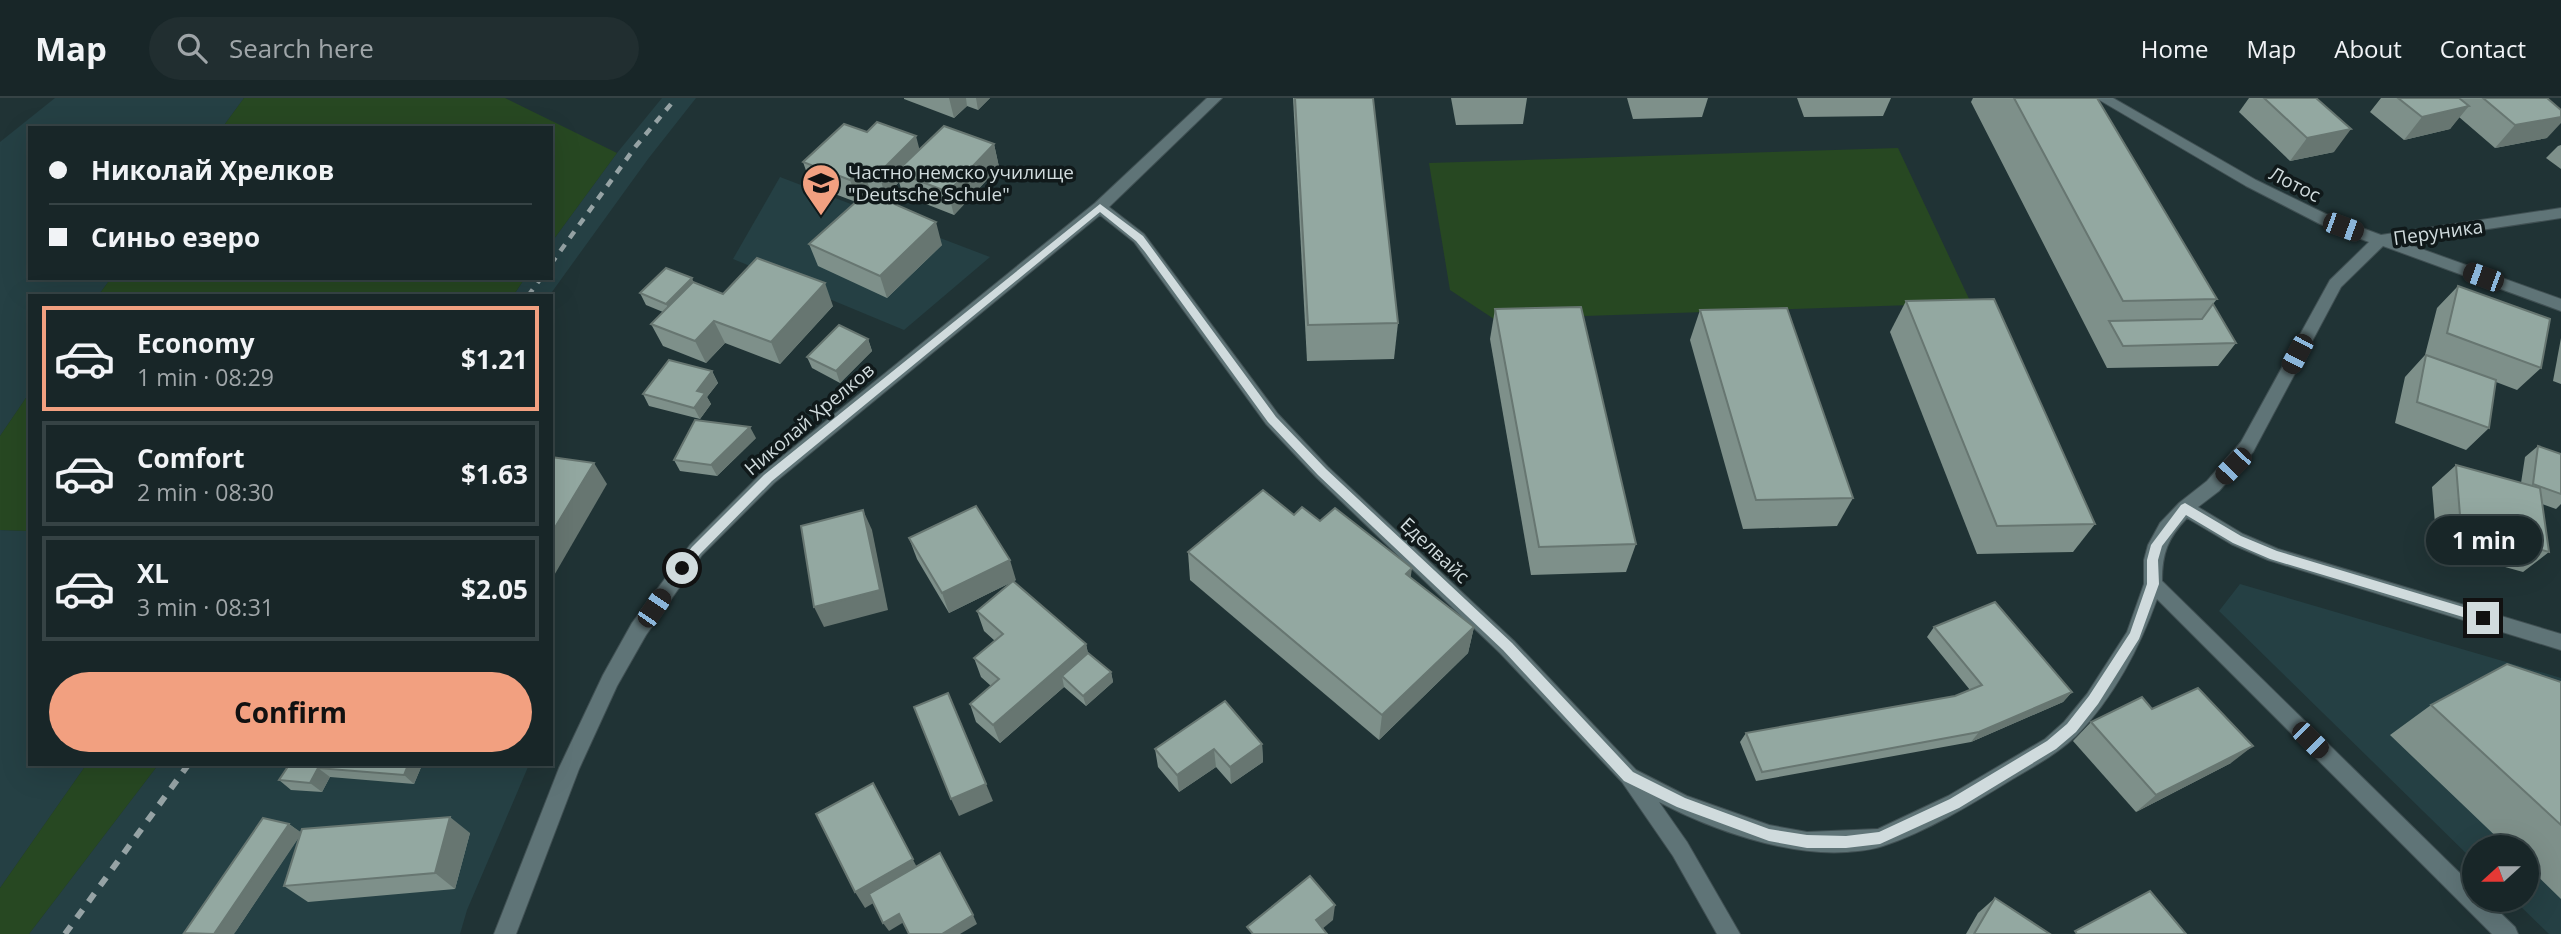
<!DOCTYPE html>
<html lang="en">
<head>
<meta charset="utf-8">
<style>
	:root { --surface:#182628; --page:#212e30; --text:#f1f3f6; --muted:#9fa5a8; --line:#364345; --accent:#f2a080 }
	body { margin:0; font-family:"Open Sans",sans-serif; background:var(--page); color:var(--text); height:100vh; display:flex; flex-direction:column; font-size:26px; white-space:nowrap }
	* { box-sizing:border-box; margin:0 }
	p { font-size:23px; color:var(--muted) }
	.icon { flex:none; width:38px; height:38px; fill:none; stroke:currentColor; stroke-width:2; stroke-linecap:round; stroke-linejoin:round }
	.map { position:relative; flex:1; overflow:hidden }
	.details { position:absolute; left:28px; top:196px; width:525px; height:472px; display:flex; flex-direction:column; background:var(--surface); border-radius:0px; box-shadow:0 7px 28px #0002,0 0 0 2px var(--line) }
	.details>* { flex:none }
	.top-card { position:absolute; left:28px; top:28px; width:525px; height:154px; border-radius:0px; box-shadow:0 7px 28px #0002,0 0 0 2px var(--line); display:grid; align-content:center; height:154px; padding:0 21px; background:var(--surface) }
	.needle { width:46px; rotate:249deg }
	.controls { position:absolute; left:2462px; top:737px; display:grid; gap:14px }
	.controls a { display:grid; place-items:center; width:77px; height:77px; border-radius:50%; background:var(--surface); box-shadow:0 7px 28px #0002,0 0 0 2px var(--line); font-size:35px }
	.end { position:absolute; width:32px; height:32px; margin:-16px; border:9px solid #d0dbdd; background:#111; box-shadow:0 0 0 4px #111 }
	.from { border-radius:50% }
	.bubble { position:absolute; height:49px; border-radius:24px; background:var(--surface); box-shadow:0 7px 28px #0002,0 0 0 2px var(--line); font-size:23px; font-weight:700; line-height:49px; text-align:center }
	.car { position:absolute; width:21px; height:42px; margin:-21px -10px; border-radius:9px; box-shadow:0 0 5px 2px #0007; background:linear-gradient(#222 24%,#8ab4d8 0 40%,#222 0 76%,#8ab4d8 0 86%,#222 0) }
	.top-card b { display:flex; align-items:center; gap:24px; height:66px; font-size:26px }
	.top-card b+b { border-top:2px solid var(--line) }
	.top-card i { width:18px; height:18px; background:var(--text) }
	ul { padding:12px 0 0; list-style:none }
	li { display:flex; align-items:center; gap:21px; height:105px; margin:0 14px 10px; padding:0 7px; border:4px solid var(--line); border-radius:0px }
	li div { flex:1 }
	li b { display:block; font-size:26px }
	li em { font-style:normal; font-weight:700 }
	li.selected { border-color:var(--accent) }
	li>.icon { width:63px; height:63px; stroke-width:1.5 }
	.action { display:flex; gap:14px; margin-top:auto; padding:14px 21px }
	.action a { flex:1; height:80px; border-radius:42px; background:var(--accent); color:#111; font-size:28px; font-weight:700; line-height:80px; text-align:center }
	header { display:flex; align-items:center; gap:42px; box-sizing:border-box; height:98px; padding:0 35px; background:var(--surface); border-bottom:2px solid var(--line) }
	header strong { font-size:33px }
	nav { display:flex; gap:38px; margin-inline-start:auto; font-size:24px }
	.search { width:490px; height:63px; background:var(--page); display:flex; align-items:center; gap:18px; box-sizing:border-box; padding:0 24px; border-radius:38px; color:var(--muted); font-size:26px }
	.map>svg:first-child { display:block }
	.built { fill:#254044 }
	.green { fill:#274822 }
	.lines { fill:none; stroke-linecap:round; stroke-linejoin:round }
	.street-casing { stroke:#405053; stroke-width:2 }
	.street { fill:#5f7477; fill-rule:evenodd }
	.rail-far1 { stroke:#96a3a5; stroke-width:4.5; stroke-dasharray:8 8; stroke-linecap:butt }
	.rail { stroke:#96a3a5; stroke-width:6; stroke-dasharray:10 10; stroke-linecap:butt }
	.wall { fill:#7e908a }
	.shaded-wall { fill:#677671 }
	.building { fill:#93a8a1; stroke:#677671; stroke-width:2 }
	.route { fill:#d0dbdd }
	.labels { text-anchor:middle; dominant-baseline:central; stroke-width:7; stroke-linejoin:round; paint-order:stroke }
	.poi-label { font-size:19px; fill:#d0dbdd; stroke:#10191a; text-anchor:start }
	.street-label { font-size:19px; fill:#d0dbdd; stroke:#10191a }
</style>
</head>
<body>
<header>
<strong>Map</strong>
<div class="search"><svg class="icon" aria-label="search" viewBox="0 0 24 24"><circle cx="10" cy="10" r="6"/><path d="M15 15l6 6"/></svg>Search here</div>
<nav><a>Home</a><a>Map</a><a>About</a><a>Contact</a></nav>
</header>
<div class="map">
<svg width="2561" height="836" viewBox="0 0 2561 836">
	<rect width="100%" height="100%" fill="#203335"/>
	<g class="built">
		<polygon points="55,0 244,0 222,30 30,30 30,180 111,180 98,198 30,198 30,294 0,338 0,44"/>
		<polygon points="662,0 696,0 648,61 549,198 513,198 525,180 551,180 551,145 617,55"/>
		<polygon points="780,79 990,159 904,232 733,161"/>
		<polygon points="0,432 30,433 30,667 86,667 0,790"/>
		<polygon points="2240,486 2561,580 2561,836 2549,836 2514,802 2527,802 2527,749 2474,749 2474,763 2219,513"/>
		<polygon points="158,667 475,667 528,669 467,812 460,836 29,836"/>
	</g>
	<g class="green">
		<polygon points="244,0 505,0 617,55 551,145 551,30 222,30"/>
		<polygon points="1898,50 1971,205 1494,221 1450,192 1429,65"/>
		<polygon points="111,180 525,180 513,198 98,198"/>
		<polygon points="30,294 30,433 0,432 0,338"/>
		<polygon points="86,667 158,667 29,836 0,836 0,790"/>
	</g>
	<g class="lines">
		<defs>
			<path id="street" d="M1207,0h15l-113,109 35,27 134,180 50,53 186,174 122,129 51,26 82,29 38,7 71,-3 70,-33 97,-57 19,-17 23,-28 40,-62 17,-48v-24l4,-15 12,-22 19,-20 28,-22 34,-39 89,-162 39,-38 -49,-18 -74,-38 -150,-88h17l143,82 74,36 51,19 180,-27v10l-159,24 159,57v12l-178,-65 -42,41 -88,165 -34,39 -21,16 45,27 35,15 283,85v16l-293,-90 -37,-16 -44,-26c-19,20 -25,35 -25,63l312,306v13h13l28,27 3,7h-26l-335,-335c-17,48 -44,100 -81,137 -19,18 -43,31 -65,44 -41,25 -83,51 -128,66 -11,4 -25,5 -36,6 -61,4 -135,-22 -188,-50l28,40 53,92h-23l-44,-78 -51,-74 -122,-129 -184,-176 -50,-53 -132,-182 -34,-27 -326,268 -72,72 -56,80 -29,51 -38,83 -63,165h-22l65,-166 44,-93 29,-52 58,-78 72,-72 333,-270z"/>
		</defs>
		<use href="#street" class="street-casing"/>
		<use href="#street" class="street"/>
		<g class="rail-far1">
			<polyline points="551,166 636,48 676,0"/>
			<polyline points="528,198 541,180"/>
		</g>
		<polyline class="rail" points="65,836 188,667"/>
	</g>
	<g class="wall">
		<polygon points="904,0 990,0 978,12 967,8 954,20 904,1"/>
		<polygon points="1293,0 1373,0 1398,225 1394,261 1307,263"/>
		<polygon points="1451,0 1527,0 1523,26 1456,27"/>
		<polygon points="1627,0 1708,0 1702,19 1633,21"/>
		<polygon points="1797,0 1891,0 1883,18 1804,19"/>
		<polygon points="1973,0 2097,0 2217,201 2213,206 2236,245 2218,268 2107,270 1971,4"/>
		<polygon points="2249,0 2316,0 2334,54 2290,63 2239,14"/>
		<polygon points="2381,0 2547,0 2547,40 2495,50 2459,19 2450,31 2404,42 2370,14"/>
		<polygon points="994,46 999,69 954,117 903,97 899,84 885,98 870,92 868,95 942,147 887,200 818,168 809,146 856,104 811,87 803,64 919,52"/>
		<polygon points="2561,47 2561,71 2546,60 2558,48"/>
		<polygon points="694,185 723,196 833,208 780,266 725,245 706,265 663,248 651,226 663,214 646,207 640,195"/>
		<polygon points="2458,188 2541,270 2517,292 2496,284 2489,330 2466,352 2395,325 2405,279 2425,257 2437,210"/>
		<polygon points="1906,203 2095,426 2073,454 1977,456 1890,234"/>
		<polygon points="1495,211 1636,446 1626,474 1531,477 1490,241"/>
		<polygon points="1700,212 1853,400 1837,428 1743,431 1690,242"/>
		<polygon points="2561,240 2561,286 2553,283"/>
		<polygon points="868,241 872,253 840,285 812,270 807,259"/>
		<polygon points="712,273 718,285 707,299 711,306 700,321 649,308 643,296"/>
		<polygon points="756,340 717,378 680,373 674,362"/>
		<polygon points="2538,348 2561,356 2561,406 2556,411 2542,406 2549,454 2523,474 2437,450 2432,389 2456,367 2521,385 2525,359"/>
		<polygon points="1294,417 1320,423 1411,480 1474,529 1468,555 1379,642 1190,482 1188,454"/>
		<polygon points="909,440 1016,482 949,515 917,461"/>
		<polygon points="977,513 1086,546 1088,555 1111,574 1113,584 1086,608 1064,589 1000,645 976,624 970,606 991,588 981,579 974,560 995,543 984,533"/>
		<polygon points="1934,529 2072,594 2063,604 1971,644 1756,683 1740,644 1746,635 1955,598 1970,592 1927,539"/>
		<polygon points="2561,584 2561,801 2527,768 2527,749 2507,749 2390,637 2431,607"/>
		<polygon points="2152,611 2231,665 2136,714 2073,643 2091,624"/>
		<polygon points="1262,646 1263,664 1231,686 1216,669 1179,694 1158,669 1155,651"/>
		<polygon points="289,667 422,667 414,686 330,679 322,694 291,692 279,682"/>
		<polygon points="289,726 301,735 470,735 455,791 308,804 284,788 300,737 234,836"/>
		<polygon points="1995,800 2050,836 1966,836 1978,815"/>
	</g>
	<g class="shaded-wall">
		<polygon points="949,0 966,0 967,8 954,20"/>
		<polygon points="976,0 990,0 978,12"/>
		<polygon points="2469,8 2450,31 2404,42 2422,19"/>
		<polygon points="2561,19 2561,25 2547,40 2495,50 2515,27"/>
		<polygon points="2351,31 2334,54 2290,63 2307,40"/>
		<polygon points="916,38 922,61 896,74 899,84 885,98 879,75"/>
		<polygon points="994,46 999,69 954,117 948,94"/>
		<polygon points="863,70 870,92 858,105 850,82"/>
		<polygon points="936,124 942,147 887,200 880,178"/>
		<polygon points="692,180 697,192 672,217 666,206"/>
		<polygon points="825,185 833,208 780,266 771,244"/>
		<polygon points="714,223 725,245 706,265 695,243"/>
		<polygon points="868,241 872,253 840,285 836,273"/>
		<polygon points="712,273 718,285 707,299 711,306 700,321 694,310 697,293"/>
		<polygon points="750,329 756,340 717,378 711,367"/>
		<polygon points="594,365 607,386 552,481 551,436"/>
		<polygon points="863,412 872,432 888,512 824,529 814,509"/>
		<polygon points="1010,462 1016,482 949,515 942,495"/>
		<polygon points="1412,470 1408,498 1406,476"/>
		<polygon points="1474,529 1468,555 1379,642 1382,617"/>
		<polygon points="1086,546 1090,566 1062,578 1064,589 1000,645 993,627"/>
		<polygon points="1111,574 1113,584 1086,608 1083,598"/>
		<polygon points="2072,594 2063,604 1971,644 1979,634"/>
		<polygon points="1262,646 1263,664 1231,686 1230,669"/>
		<polygon points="2253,648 2231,665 2136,714 2156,697"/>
		<polygon points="1214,651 1216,669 1179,694 1177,677"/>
		<polygon points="408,667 422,667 414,686 404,677"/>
		<polygon points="318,670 330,679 322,694 310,685"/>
		<polygon points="873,685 921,777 865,810 855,794"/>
		<polygon points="986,686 993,703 959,718 951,701"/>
		<polygon points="450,719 470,735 455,791 435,775"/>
		<polygon points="289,726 302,735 234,836 214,836"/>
		<polygon points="1335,807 1333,822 1316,836 1316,822"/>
		<polygon points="899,816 904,824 889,833 883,825"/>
		<polygon points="973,817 977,826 960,836 942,836"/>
	</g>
	<g class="building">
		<polygon points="1295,0 1373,0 1398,225 1308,227"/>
		<polygon points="2014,0 2097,0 2217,201 2123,203"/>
		<polygon points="2264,0 2316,0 2351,31 2307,40"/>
		<polygon points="2398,0 2459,0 2469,8 2422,19"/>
		<polygon points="2483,0 2547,0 2561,12 2561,19 2515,27"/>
		<polygon points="877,24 916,38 879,75 863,70 850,82 803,64 844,26 867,34"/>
		<polygon points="944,28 994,46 948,94 896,74"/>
		<polygon points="867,94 936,124 880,178 809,146"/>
		<polygon points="757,160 825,185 771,244 714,223 695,243 651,226 693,184 723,196"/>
		<polygon points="666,170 692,180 666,206 640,195"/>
		<polygon points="2458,188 2550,221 2541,270 2447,235"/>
		<polygon points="1994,201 2095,426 1997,428 1906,203"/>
		<polygon points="2213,206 2236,245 2123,248 2109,223 2202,221"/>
		<polygon points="1581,209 1636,446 1539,449 1495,211"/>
		<polygon points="1787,210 1853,400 1756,402 1700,212"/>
		<polygon points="839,227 868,241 836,273 807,259"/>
		<polygon points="2426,257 2496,282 2489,330 2417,304"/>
		<polygon points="669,262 712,273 697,293 705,295 694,310 643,296"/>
		<polygon points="695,322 750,329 711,367 674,362"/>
		<polygon points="2538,348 2561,356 2561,396 2533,386"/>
		<polygon points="551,359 594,365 551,436"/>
		<polygon points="2456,367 2540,390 2549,454 2461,430"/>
		<polygon points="1263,392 1294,417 1302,409 1320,423 1335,410 1412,470 1406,476 1474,529 1382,617 1188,454"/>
		<polygon points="976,408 1010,462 942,495 909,440"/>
		<polygon points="863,412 880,492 814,509 801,428"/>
		<polygon points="1013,483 1086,546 993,627 970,606 999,581 974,560 1003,536 977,513"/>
		<polygon points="1995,504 2072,594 1979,634 1762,674 1746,635 1955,598 1982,587 1934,529"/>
		<polygon points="1088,555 1111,574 1083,598 1062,578"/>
		<polygon points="2507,566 2561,584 2561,727 2431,607"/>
		<polygon points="2198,590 2253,648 2156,697 2091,624 2142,599 2152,611"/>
		<polygon points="948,595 986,686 951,701 914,609"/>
		<polygon points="1225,603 1262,646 1230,669 1214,651 1177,677 1155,651"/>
		<polygon points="289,667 408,667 404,677 318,670 310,685 279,682"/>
		<polygon points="873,685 913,761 855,794 816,716"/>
		<polygon points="450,719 435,775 284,788 302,731"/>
		<polygon points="263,720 289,726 214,836 184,835"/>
		<polygon points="940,755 973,817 942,836 909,836 899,816 883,825 869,796"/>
		<polygon points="1310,778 1335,807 1316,822 1327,836 1253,836 1247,829"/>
		<polygon points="2150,793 2186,836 2077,836 2075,833"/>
		<polygon points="1995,800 2050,836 1974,836"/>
	</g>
	<polygon class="route" points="1100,106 1143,138 1276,319 1326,371 1512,545 1633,674 1685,700 1769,731 1807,737 1846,738 1879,734 1950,701 2047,643 2067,626 2089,598 2130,535 2147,486 2147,462 2151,447 2181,407 2185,405 2241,438 2277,453 2483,515 2489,520 2483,525 2270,461 2233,445 2186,417 2162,448 2158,462 2159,486 2139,541 2098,606 2076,634 2056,651 1959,710 1880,746 1846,750 1807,750 1769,743 1677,709 1624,683 1503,552 1318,377 1268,324 1145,154 1136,143 1100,114 772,383 700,456 686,474 678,474 678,467 692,449 764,377"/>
	<defs>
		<symbol id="school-pin" viewBox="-11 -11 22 30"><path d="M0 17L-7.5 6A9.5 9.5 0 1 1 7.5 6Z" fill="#f2a080" stroke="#10191a"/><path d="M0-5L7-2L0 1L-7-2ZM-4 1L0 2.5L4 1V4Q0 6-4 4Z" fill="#111"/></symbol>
	</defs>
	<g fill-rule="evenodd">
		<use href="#school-pin" x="799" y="63" width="44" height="60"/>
	</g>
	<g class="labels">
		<g class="poi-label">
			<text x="848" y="74">Частно немско училище<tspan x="848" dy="22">"Deutsche Schule"</tspan></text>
		</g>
		<g class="street-label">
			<text transform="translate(2295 86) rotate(27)">Лотос</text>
			<text transform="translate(2438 134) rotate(-8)">Перуника</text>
			<text transform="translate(809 321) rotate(-40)">Николай Хрелков</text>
			<text transform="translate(1435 452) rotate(43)">Еделвайс</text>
		</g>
	</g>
</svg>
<div class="controls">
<a><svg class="needle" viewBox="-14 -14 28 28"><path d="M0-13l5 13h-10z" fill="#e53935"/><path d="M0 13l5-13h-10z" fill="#9fa5a8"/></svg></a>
</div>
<i class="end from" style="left:682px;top:470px"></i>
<i class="end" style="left:2483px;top:520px"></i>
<div class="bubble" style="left:2426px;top:418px;width:116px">1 min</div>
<i class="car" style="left:2343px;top:129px;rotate:110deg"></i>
<i class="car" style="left:2483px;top:179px;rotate:290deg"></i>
<i class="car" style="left:2297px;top:256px;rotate:208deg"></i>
<i class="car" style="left:2233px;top:368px;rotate:224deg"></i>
<i class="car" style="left:654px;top:510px;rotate:34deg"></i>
<i class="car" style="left:2310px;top:642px;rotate:135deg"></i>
<div class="top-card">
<b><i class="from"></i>Николай Хрелков</b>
<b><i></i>Синьо езеро</b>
</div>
<section class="details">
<ul>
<li class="selected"><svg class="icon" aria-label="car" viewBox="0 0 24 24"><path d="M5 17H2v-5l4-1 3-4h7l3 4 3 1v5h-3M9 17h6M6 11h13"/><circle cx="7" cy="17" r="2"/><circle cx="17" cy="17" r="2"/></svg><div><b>Economy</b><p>1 min · 08:29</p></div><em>$1.21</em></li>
<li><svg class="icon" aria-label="car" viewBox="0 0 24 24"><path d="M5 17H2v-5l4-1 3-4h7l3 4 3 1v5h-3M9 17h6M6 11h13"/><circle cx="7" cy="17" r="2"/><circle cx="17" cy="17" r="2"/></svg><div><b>Comfort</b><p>2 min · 08:30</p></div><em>$1.63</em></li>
<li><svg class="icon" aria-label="car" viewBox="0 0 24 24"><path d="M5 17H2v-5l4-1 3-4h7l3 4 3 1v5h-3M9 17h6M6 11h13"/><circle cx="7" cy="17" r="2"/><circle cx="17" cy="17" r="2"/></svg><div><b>XL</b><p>3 min · 08:31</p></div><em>$2.05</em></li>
</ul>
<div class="action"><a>Confirm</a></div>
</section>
</div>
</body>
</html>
